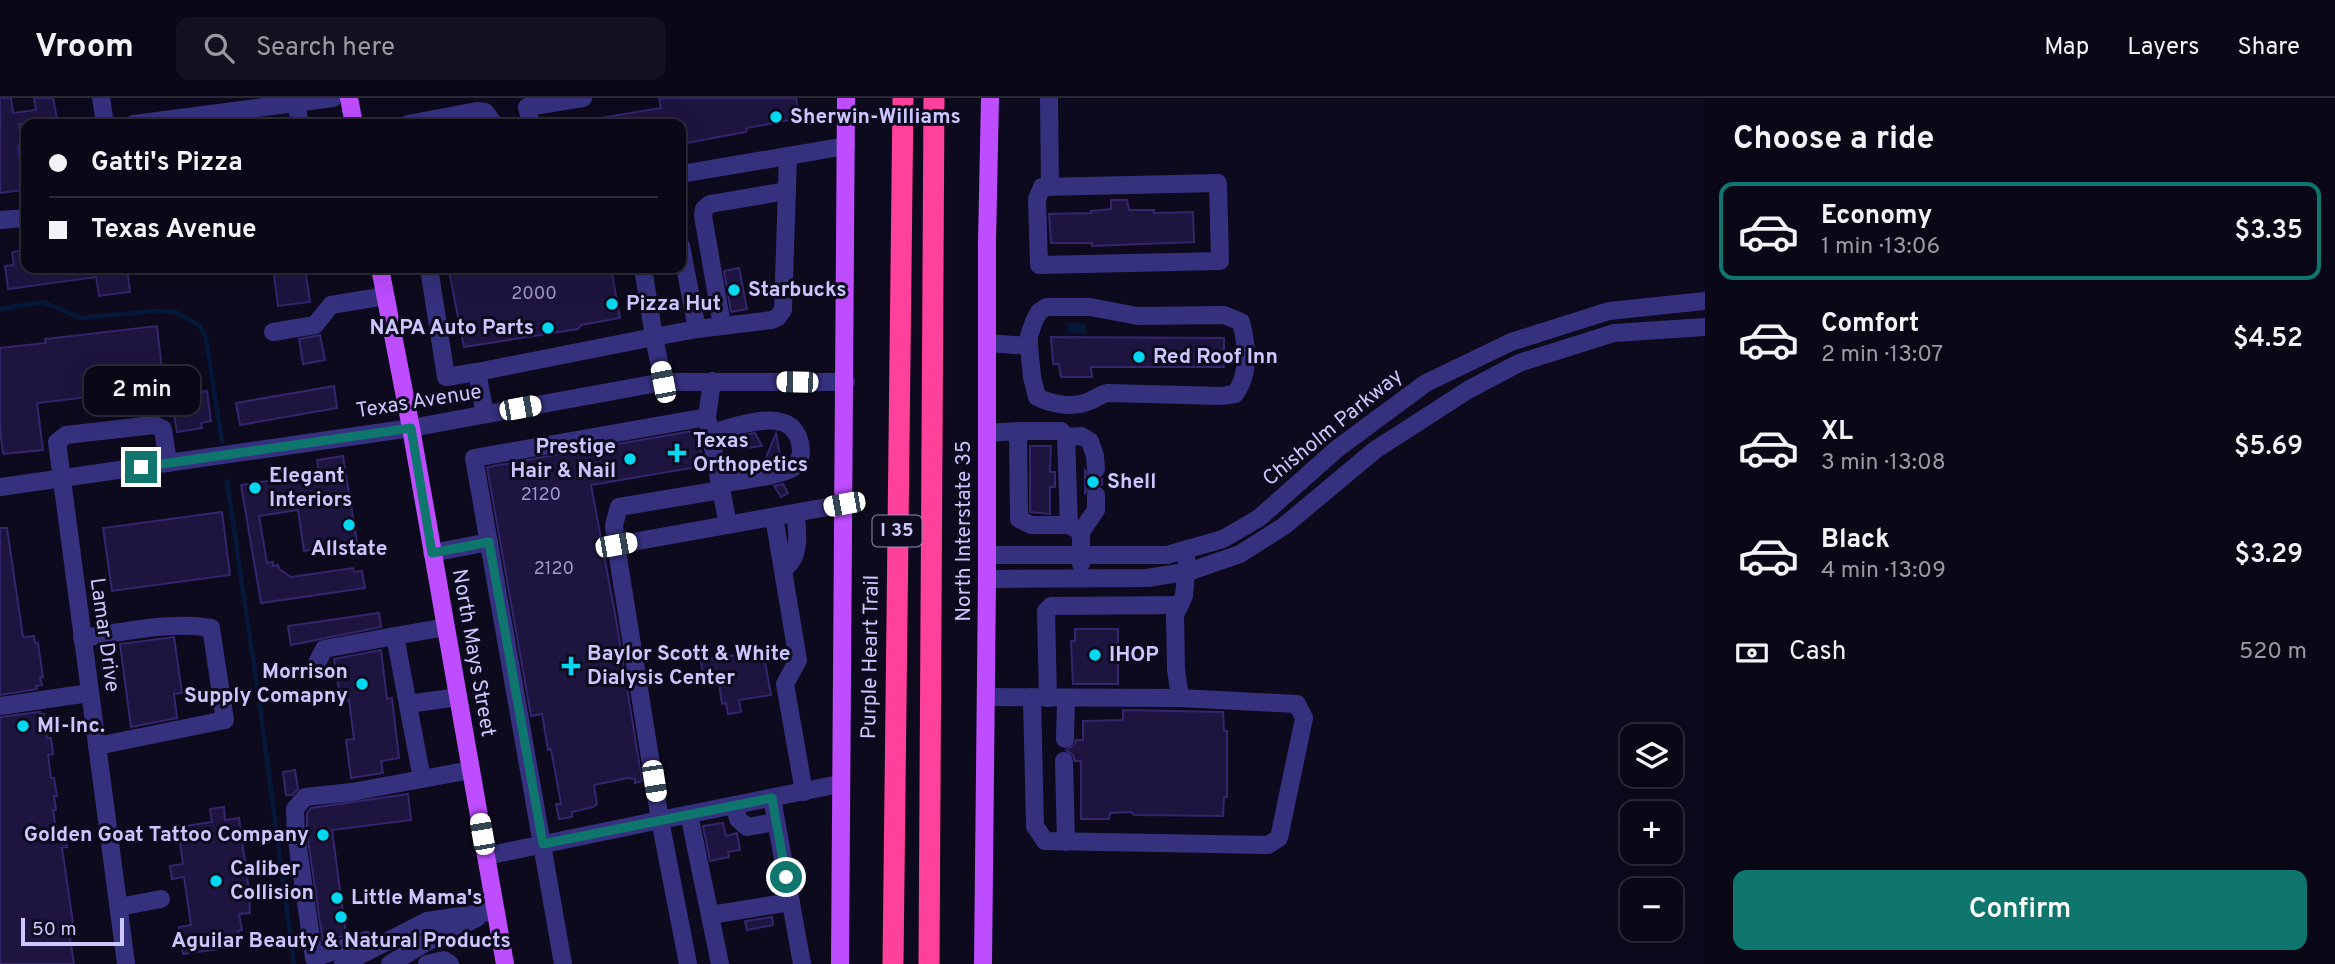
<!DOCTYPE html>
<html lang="en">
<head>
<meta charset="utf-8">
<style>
	:root { --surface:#0a0816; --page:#13111f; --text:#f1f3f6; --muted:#999aa1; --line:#2a2935; --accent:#0f766e }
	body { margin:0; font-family:Overpass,sans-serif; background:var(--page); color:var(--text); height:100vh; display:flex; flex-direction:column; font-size:26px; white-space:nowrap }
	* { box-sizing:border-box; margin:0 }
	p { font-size:23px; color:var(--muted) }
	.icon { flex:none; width:38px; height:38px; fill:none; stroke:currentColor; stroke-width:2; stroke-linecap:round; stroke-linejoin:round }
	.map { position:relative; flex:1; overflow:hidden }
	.drawer { display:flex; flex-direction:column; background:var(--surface); width:630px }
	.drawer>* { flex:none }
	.guide { position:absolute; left:21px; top:21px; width:665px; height:154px; border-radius:14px; box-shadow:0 7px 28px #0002,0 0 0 2px var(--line); display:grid; align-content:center; height:154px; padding:0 28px; background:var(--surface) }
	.fabs { position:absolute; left:1620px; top:626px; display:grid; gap:14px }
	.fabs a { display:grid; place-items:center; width:63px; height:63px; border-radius:14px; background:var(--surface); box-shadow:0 7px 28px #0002,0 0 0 2px var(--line); font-size:35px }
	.scale { position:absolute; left:21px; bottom:18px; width:103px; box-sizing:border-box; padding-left:7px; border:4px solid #ccc6ff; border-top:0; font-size:19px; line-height:24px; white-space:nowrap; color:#ccc6ff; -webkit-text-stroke:5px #0d0a1d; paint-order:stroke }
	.end { position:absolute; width:32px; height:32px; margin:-16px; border:9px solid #0f766e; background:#fff; box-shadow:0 0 0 4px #fff }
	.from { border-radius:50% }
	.bubble { position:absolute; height:49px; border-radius:14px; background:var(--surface); box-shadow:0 7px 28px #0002,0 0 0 2px var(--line); font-size:23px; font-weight:600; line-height:49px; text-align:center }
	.car { position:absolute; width:21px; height:42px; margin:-21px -10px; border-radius:9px; box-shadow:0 0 5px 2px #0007; background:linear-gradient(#fff 24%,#345 0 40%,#fff 0 76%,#345 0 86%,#fff 0) }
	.guide b { display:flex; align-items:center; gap:24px; height:66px; font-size:26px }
	.guide b+b { border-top:2px solid var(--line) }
	.guide i { width:18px; height:18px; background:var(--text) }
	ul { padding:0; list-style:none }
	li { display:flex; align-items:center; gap:21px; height:98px; margin:0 14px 10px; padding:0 14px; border:4px solid transparent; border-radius:14px }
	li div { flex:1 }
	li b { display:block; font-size:26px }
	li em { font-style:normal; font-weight:600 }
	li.active { border-color:var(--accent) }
	li>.icon { width:63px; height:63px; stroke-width:1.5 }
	h2 { padding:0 28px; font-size:32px; line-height:84px }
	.pay { display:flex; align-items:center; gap:18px; height:77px; padding:0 28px; font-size:26px }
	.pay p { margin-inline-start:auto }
	.cta { display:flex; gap:14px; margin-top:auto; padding:14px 28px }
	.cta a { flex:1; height:80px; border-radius:14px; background:var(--accent); color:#fff; font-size:28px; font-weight:600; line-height:80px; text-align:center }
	header { display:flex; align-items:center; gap:42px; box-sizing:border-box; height:98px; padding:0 35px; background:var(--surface); border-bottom:2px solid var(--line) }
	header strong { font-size:33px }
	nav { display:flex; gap:38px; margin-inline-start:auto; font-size:24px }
	.search { width:490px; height:63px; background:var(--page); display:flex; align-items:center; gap:18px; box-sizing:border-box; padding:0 24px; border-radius:14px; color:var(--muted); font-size:26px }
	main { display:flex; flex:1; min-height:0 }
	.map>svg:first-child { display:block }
	.water { fill:#05183a }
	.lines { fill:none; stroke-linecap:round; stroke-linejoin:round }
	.stream { stroke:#05183a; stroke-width:4.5 }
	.building { fill:#1d153f; stroke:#34256d; stroke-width:2 }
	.minor { stroke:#35317f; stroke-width:18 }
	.major { stroke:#bd4dff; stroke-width:18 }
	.highway { stroke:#ff419b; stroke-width:21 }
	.route { stroke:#0f766e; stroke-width:9 }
	.poi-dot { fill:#00d7f1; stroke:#0d0a1d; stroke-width:2.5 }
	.labels { text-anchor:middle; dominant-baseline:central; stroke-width:6; stroke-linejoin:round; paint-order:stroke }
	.number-label { font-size:18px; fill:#a09acf }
	.shield { fill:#0d0a1d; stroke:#938ebb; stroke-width:2 }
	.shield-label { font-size:19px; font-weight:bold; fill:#ccc6ff }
	.poi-label { font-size:21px; font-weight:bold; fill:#ccc6ff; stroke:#0d0a1d; text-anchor:start }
	.street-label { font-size:21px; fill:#ccc6ff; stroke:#0d0a1d }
</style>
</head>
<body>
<header>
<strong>Vroom</strong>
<div class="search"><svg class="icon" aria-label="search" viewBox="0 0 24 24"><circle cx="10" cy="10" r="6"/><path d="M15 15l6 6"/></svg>Search here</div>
<nav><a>Map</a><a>Layers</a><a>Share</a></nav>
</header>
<main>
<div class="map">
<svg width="1705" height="866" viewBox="0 0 1705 866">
	<rect width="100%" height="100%" fill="#0d0a1d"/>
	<polygon class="water" points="1067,225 1086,225 1086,236 1067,235"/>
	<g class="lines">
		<g class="stream">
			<polyline points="0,211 43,204 81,220 154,213 175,214 199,227 206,240 222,344"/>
			<polyline points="227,383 260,609 294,866"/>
		</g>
	</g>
	<g class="building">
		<polygon points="0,0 11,0 13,15 36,12 34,0 53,0 58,26 19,26 22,47 18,48 24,92 0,95"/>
		<polygon points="659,0 796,0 800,20 747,30 746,34 681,46 681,26 601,26 600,20 661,10"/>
		<polygon points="1111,102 1127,102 1129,112 1154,112 1154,115 1193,114 1194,144 1092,148 1092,145 1051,145 1049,116 1091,115 1091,113 1111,111"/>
		<polygon points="26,152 26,170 127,170 130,194 99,198 96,179 8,191 5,168 14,167 12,154"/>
		<polygon points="273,170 305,170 310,204 278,208"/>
		<polygon points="468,170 611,170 620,220 581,227 578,231 464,249 449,173"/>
		<polygon points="739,170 747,211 731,214 724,173"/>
		<polygon points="157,228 164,290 37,305 43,352 3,356 0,330 0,250 46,245 45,241"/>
		<polygon points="320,237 325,262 303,266 299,241"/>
		<polygon points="1051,239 1224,240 1224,269 1091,269 1092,279 1061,279 1059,266 1053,266"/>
		<polygon points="334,288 337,310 240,327 236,305"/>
		<polygon points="207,293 211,323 201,325 202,330 177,334 171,299"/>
		<polygon points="698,332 703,368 591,387 616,521 642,683 635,685 635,681 628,680 594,687 597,706 593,709 572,714 572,719 559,721 556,706 561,706 551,651 548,652 542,616 531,618 487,369"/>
		<polygon points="755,335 762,348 740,351 738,342 734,343 733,340"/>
		<polygon points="776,335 780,357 785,361 763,367"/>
		<polygon points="1030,348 1051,348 1050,374 1055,374 1055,389 1050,389 1050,416 1030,414"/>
		<polygon points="343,358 357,444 304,453 298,412 259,418 267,465 273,464 273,468 278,467 279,471 291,479 353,470 354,474 362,473 365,490 261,505 241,387 319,375 317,362"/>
		<polygon points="1085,372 1091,381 1102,381 1102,387 1091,387 1085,395"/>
		<polygon points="783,386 788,395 781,399 774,388"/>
		<polygon points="222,414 230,477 112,493 103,430"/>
		<polygon points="0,430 7,430 23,539 34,538 35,545 38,545 43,579 40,579 42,587 36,588 37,591 0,597"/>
		<polygon points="379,515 381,529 291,547 288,528"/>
		<polygon points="1075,531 1118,531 1118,586 1073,586 1071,543 1075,543"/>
		<polygon points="174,539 182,595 174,596 177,620 131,629 120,546"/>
		<polygon points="381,552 387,601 392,600 399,660 381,663 383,675 351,680 346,642 354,641 349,602 341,604 334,561"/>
		<polygon points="769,552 770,563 765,564 771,597 739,602 741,614 728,616 726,605 722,606 718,577 703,579 701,562"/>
		<polygon points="1123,612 1223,614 1224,633 1227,633 1227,699 1224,699 1223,718 1134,717 1131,714 1110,715 1109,721 1081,721 1081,663 1075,663 1073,657 1066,652 1074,647 1076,642 1083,642 1083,623 1123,622"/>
		<polygon points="40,614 40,616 44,616 47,640 51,640 53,656 48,657 51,680 54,680 57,698 54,698 56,712 53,712 57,739 66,738 67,749 62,750 74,832 69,833 74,866 0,866 0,619"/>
		<polygon points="295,672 298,691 292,697 286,697 283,674"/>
		<polygon points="408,696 411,722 332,732 346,837 323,845 307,735 307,715 311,710"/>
		<polygon points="224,709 225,722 239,720 249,793 250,815 239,816 242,832 238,833 240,848 183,856 179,829 191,827 184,779 172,781 170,768 183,766 178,729 212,724 210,711"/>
		<polygon points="723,725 726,738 737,735 740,752 728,754 729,759 710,763 703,728"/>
		<polygon points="772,819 773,827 747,832 745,823"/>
	</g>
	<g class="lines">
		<g class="minor">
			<polyline points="101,0 105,26"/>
			<polyline points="1049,0 1050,89"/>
			<polyline points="296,5 300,26"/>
			<polyline points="134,26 333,0"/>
			<polyline points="408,26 477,13 485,14 494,26"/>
			<polyline points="531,26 527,9 583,0"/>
			<polyline points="681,76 846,48"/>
			<polygon points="1218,85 1220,163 1039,167 1037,101 1042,89"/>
			<polyline points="0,122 26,120"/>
			<polyline points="429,170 446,279 477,274"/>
			<polyline points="722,227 703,118 704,111 710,106 787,93"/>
			<polyline points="697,231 772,222 778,219 783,212 788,58"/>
			<polyline points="273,234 315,227 331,207 385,198"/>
			<path d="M987,245l42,3 3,31 5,20c14,7 35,11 50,5 8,-2 13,-8 21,-9l114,3 13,-2c15,-20 12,-49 6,-72l-17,-7 -86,1 -48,-9h-44l-7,5 -5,9 -5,15v10"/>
			<polyline points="663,284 654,239 697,231 681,148"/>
			<polyline points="485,316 477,274 654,239 643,170"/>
			<polyline points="707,319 712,283"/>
			<polyline points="1018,333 1061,333 1066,339 1069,427"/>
			<path d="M710,335c27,-6 81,-30 90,10 2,9 1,18 -6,24 -12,9 -58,14 -74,17"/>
			<polyline points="987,335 1018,333 1019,421 1031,427 1069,427 1081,434 1081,466"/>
			<polyline points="1066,339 1081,338 1090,343 1095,358 1096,371"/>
			<polyline points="0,389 411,330 663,284 846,284"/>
			<polyline points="774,419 798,562 785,586 804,694"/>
			<polyline points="1081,434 1096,412 1096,397"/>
			<polyline points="616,447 614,427 619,409 721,392"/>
			<polyline points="432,455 489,444"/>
			<polyline points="987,457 1167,457 1223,441 1259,420 1338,350 1426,285 1511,244 1609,213 1705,203"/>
			<path d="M784,471c17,-12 14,-38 11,-56"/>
			<polyline points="987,481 1147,480 1191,473 1240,456 1284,428 1375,352 1468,292 1519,265 1614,235 1705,229"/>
			<polyline points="446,529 395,538 422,681 471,672"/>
			<path d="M82,540c42,-6 87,-17 129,-10l14,92 -128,26"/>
			<polyline points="314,571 324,551 395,538"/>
			<polyline points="986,599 1180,600 1176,571 1175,517 1184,498 1187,464"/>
			<polyline points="1032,599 1035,728 1045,743 1268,747 1279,740 1304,620 1297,606 1180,600"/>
			<polyline points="1048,600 1046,513 1051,508 1180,507"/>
			<polyline points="408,606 458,599"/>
			<polyline points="0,608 89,595"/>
			<polyline points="1065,641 1066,600"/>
			<polyline points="1064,663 1066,744"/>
			<polyline points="839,686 660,722 616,447 844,406"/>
			<polyline points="772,700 802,866"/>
			<polyline points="735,708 738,721 747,729 776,724"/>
			<polyline points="689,716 720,866"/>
			<polyline points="486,758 660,722 688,866"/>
			<polyline points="119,809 161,801"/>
			<polyline points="710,817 791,804"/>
			<polyline points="366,842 314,860 296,736 295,711 305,699 352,694 422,681"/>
			<polyline points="126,866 57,344 66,337 154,327 163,331 168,365"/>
			<polyline points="343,866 427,823 495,813"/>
			<polyline points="390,866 425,845 477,820"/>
			<polyline points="427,866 444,862 450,866"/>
			<polyline points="563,866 474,360 707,319 728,427"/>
		</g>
		<g class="major">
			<polyline points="349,0 354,26"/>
			<polyline points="380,170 411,330 505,866"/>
			<polyline points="840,866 846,0"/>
			<polyline points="983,866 987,481 987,144 990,0"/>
		</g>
		<g class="highway">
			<polyline points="893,866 903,0"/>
			<polyline points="929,866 934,0"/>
		</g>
	</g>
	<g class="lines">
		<polyline class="route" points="141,369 411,330 432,455 489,444 543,746 772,700 786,779"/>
	</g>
	<g class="poi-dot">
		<circle cx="776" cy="19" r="7"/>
		<circle cx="734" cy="192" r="7"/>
		<circle cx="612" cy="206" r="7"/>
		<circle cx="548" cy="230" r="7"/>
		<circle cx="1139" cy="259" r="7"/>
		<path d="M673.5 344.5h7v7h7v7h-7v7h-7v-7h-7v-7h7z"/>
		<circle cx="630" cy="361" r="7"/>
		<circle cx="1093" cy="384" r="7"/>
		<circle cx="255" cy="390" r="7"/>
		<circle cx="349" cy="427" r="7"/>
		<circle cx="1095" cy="557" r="7"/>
		<path d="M567.5 557.5h7v7h7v7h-7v7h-7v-7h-7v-7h7z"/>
		<circle cx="362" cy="586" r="7"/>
		<circle cx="23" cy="628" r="7"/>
		<circle cx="323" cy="737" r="7"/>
		<circle cx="216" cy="783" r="7"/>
		<circle cx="337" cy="800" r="7"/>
		<circle cx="341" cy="819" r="7"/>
	</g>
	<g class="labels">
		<g class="number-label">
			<text x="534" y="196">2000</text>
			<text x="541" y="397">2120</text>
			<text x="554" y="471">2120</text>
		</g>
		<rect class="shield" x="872.5" y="417.5" width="49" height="31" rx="5"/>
		<g class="shield-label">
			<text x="897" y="433">I 35</text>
		</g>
		<g class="poi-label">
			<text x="790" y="19">Sherwin-Williams</text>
			<text x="748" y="192">Starbucks</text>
			<text x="626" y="206">Pizza Hut</text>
			<text x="534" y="230" text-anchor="end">NAPA Auto Parts</text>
			<text x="1153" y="259">Red Roof Inn</text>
			<text x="693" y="343">Texas<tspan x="693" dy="24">Orthopetics</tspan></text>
			<text x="616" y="349" text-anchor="end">Prestige<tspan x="616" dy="24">Hair &amp; Nail</tspan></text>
			<text x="269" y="378">Elegant<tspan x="269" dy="24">Interiors</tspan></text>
			<text x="1107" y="384">Shell</text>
			<text x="349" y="451" text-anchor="middle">Allstate</text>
			<text x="587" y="556">Baylor Scott &amp; White<tspan x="587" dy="24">Dialysis Center</tspan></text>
			<text x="1109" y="557">IHOP</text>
			<text x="348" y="574" text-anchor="end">Morrison<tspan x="348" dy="24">Supply Comapny</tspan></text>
			<text x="37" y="628">MI-Inc.</text>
			<text x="309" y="737" text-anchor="end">Golden Goat Tattoo Company</text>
			<text x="230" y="771">Caliber<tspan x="230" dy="24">Collision</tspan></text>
			<text x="351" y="800">Little Mama's</text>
			<text x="341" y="843" text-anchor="middle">Aguilar Beauty &amp; Natural Products</text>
		</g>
		<g class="street-label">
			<text transform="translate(419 304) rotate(-9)">Texas Avenue</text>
			<text transform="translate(1333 330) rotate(-39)">Chisholm Parkway</text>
			<text transform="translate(964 433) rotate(-90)">North Interstate 35</text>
			<text transform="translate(104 537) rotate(82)">Lamar Drive</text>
			<text transform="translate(473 555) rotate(80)">North Mays Street</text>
			<text transform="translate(871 559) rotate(-89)">Purple Heart Trail</text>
		</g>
	</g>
</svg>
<div class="fabs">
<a><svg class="icon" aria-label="layers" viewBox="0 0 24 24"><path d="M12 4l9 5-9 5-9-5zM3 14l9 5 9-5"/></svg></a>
<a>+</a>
<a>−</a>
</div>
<div class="scale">50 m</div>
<i class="end from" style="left:786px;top:779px"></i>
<i class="end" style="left:141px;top:369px"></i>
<div class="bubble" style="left:84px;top:268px;width:116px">2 min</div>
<i class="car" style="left:663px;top:284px;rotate:349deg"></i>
<i class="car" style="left:797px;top:284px;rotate:271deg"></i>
<i class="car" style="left:520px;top:310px;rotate:80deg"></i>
<i class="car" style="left:844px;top:406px;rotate:260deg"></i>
<i class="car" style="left:616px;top:447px;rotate:80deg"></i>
<i class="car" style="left:654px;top:683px;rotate:171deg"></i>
<i class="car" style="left:482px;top:736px;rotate:350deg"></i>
<div class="guide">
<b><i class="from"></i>Gatti's Pizza</b>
<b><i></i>Texas Avenue</b>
</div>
</div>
<section class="drawer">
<h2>Choose a ride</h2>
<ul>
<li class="active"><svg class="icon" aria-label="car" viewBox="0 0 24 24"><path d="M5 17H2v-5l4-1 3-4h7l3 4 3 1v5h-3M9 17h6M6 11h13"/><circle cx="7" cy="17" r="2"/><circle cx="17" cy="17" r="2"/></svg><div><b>Economy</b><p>1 min · 13:06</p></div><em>$3.35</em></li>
<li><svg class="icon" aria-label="car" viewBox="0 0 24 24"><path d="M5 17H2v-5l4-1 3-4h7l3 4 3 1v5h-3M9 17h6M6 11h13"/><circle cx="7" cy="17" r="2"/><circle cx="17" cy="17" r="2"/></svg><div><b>Comfort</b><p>2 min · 13:07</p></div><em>$4.52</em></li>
<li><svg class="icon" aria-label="car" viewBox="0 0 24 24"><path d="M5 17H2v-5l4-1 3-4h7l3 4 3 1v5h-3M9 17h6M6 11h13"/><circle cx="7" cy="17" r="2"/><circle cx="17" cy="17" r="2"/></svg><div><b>XL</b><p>3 min · 13:08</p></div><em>$5.69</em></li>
<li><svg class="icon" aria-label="car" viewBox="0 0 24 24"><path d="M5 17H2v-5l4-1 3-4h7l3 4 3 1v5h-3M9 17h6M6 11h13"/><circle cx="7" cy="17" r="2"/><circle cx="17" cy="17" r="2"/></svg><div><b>Black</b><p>4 min · 13:09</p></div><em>$3.29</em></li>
</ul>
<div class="pay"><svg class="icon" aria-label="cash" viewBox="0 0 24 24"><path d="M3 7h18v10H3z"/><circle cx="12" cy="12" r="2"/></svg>Cash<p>520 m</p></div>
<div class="cta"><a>Confirm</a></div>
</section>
</main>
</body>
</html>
